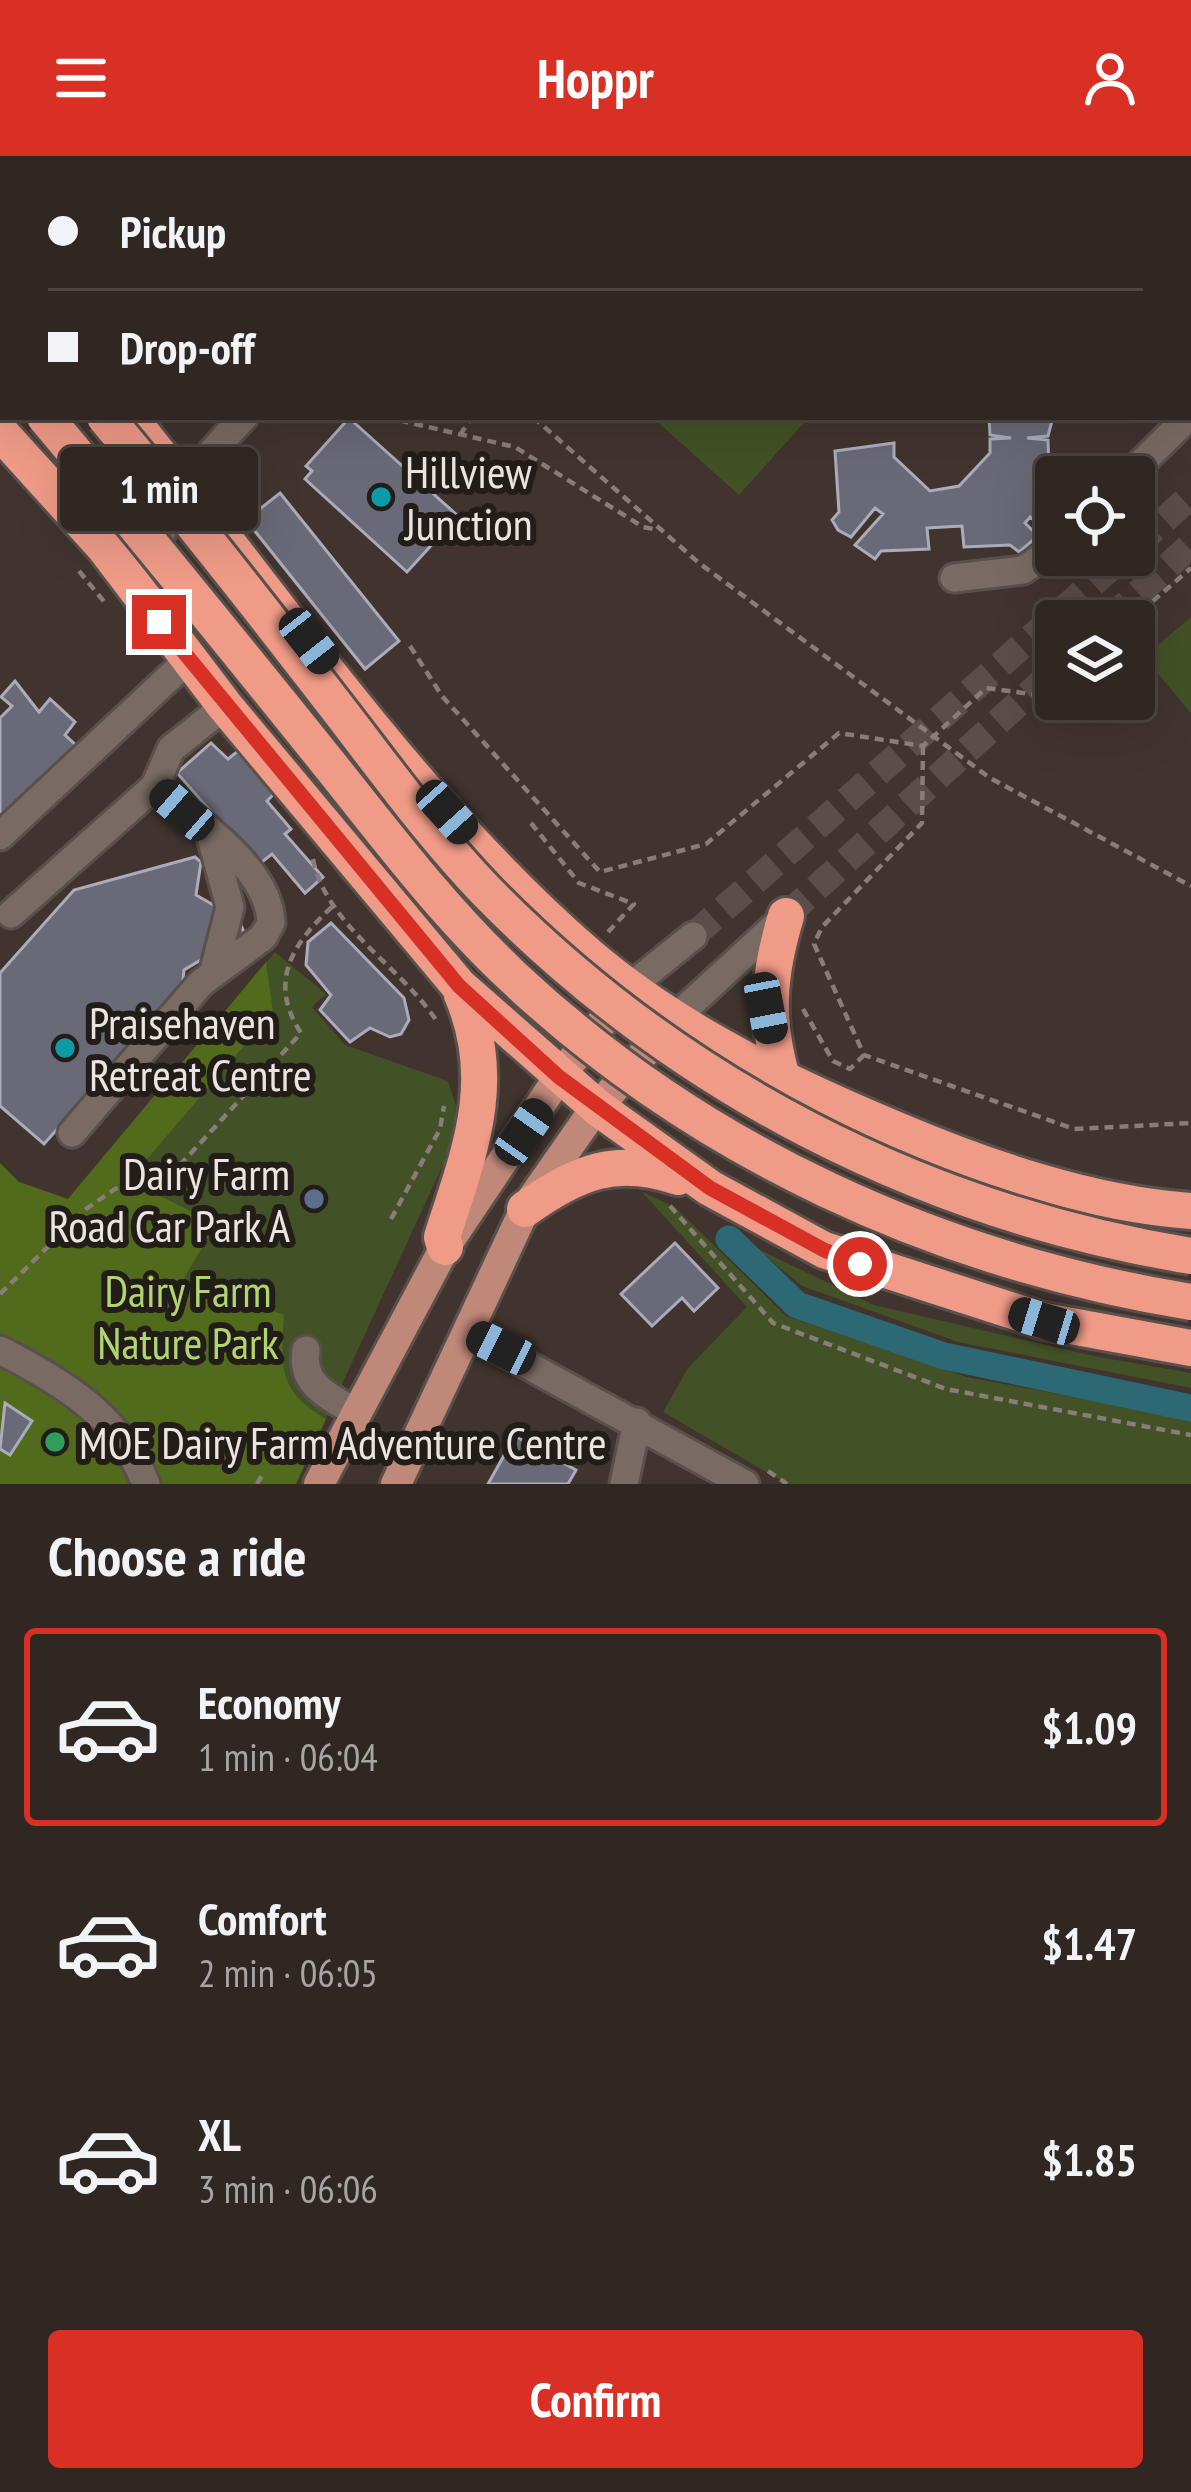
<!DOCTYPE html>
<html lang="en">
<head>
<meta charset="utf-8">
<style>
	:root { --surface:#312722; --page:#3d332f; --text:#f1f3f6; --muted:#a8a5a5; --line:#4c4440; --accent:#d93025 }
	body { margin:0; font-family:"PT Sans Narrow",sans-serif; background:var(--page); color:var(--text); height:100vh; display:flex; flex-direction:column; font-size:45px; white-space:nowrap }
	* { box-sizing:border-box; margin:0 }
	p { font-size:39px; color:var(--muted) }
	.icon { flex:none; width:66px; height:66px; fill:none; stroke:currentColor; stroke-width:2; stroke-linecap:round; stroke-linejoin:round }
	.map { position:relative; height:1328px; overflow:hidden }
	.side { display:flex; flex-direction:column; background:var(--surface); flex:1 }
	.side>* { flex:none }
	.banner { position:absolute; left:0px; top:0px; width:1191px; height:264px; box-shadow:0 12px 48px #0002,0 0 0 3px var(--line); display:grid; align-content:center; height:264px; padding:0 48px; background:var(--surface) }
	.tools { position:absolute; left:1035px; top:300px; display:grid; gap:24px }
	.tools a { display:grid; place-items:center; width:120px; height:120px; border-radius:12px; background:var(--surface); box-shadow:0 12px 48px #0002,0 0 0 3px var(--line); font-size:60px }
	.end { position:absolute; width:54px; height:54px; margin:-27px; border:15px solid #d93025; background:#fff; box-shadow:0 0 0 6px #fff }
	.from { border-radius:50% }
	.bubble { position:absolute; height:84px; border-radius:12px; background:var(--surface); box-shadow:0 12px 48px #0002,0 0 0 3px var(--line); font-size:39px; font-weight:700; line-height:84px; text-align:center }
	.car { position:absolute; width:36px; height:72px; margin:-36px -18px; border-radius:15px; box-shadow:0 0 9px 3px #0007; background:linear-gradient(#222 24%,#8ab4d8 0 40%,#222 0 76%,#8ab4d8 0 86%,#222 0) }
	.banner b { display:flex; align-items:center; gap:42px; height:114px; font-size:45px }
	.banner b+b { border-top:3px solid var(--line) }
	.banner i { width:30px; height:30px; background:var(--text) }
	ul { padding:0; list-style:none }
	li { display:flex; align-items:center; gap:36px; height:198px; margin:0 24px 18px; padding:0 24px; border:6px solid transparent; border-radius:12px }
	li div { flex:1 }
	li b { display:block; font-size:45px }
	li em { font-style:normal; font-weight:700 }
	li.selected { border-color:var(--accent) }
	li>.icon { width:108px; height:108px; stroke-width:1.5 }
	h2 { padding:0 48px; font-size:54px; line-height:144px }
	.primary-button { display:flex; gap:24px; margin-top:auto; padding:24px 48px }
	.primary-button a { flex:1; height:138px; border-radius:12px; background:var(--accent); color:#fff; font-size:48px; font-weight:700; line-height:138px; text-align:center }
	header { display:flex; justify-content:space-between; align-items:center; height:156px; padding:0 48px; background:var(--accent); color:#fff; font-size:54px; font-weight:700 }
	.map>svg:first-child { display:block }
	.green { fill:#425126 }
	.forest { fill:#516a1c }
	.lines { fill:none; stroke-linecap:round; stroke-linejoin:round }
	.canal { stroke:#2d6975; stroke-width:27 }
	.building { fill:#696977; stroke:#abacbb; stroke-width:3 }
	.minor-tunnel { stroke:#5b4e49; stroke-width:27; stroke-dasharray:27 14; stroke-linecap:butt }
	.minor-casing { stroke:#5a504b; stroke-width:33 }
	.major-casing { stroke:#5a504b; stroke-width:36 }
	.highway-casing { stroke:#5a504b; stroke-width:42 }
	.path { stroke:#887d78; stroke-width:4.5; stroke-dasharray:9 6; stroke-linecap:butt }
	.minor { stroke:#796b63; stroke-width:27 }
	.major { stroke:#c08879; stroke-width:30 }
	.highway { stroke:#ef9b88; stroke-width:36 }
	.highway-bridge-casing { stroke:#5a504b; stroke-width:42; stroke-linecap:butt }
	.highway-bridge { stroke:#ef9b88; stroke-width:36 }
	.route { stroke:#d93025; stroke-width:15 }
	.culture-dot { fill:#0f9aa8; stroke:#231d1a; stroke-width:4.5 }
	.service-dot { fill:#5c6f8a; stroke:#231d1a; stroke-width:4.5 }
	.leisure-dot { fill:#2e9e5b; stroke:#231d1a; stroke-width:4.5 }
	.labels { text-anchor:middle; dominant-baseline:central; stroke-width:12; stroke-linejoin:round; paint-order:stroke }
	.poi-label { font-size:45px; fill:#ece4e0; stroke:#231d1a; text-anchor:start }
	.park-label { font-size:45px; fill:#b1d66f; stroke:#231d1a }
</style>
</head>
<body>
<header><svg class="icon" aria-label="menu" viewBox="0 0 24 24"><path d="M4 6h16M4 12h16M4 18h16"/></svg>Hoppr<svg class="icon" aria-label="person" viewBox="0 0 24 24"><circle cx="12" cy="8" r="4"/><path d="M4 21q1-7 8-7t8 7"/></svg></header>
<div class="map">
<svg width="1191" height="1328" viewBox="0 0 1191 1328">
	<rect width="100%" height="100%" fill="#41342e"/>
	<g class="green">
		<polygon points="652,261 809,261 739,339"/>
		<polygon points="1191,461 1191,557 1144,501"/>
		<polygon points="275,796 326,838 312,851 345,889 448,925 456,950 453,987 296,1328 0,1328 0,1007 19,1026 68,1043"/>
		<polygon points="641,1035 676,1052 786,1160 967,1221 1191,1263 1191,1328 787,1328 663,1256 688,1212 747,1151"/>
		<polygon points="756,1092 874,1149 1094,1200 1191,1217 1191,1232 958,1186 802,1130"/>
	</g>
	<path class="forest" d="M266,806l7,50 -144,168 87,44 -32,54 100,37c-3,52 -7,75 42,104l-30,65h-296v-321l19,19 49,17z"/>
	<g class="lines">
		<polyline class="canal" points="729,1083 797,1149 944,1200 1191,1252"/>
	</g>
	<g class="building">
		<polygon points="989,261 1053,261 1048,280 1027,282 1048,284 1050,345 1056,356 1044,372 1030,361 1025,367 1038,380 1019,396 1010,389 964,391 962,370 927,372 929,393 881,395 875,403 855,389 883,358 875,352 851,381 838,374 832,364 839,356 835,295 894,287 894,301 930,335 959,330 990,297 990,283 1011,282 990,279"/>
		<polygon points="349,262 458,360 407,416 305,323 312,315 306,310"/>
		<polygon points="280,337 399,485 365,513 246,364"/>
		<polygon points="15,525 39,556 50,543 75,566 65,579 78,591 0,666 0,562 12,550 1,541"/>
		<polygon points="211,587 228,603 238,595 275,637 267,645 291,673 285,678 323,721 305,737 272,698 258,709 177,617"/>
		<polygon points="195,701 201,706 196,739 238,763 245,778 184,814 182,833 44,988 0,950 0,817 74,734"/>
		<polygon points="331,767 404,842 409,864 401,878 390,881 370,872 350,886 320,854 331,839 306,809 308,786"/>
		<polygon points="675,1087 718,1132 694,1155 682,1142 652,1170 621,1138"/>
		<polygon points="5,1247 32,1265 10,1299 0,1293"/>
		<polygon points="515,1280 576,1314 568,1328 488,1328"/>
	</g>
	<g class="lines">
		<g class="minor-tunnel">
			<polyline points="1134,391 1191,340"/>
			<polyline points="1108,465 1191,389"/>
			<polyline points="786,760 1056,513"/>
			<polyline points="693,780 1125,399"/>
		</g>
		<defs>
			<g id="minor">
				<polyline points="490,3 493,0"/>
				<polyline points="579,3 582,0"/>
				<polyline points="1127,321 1191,258"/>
				<polyline points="954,422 1023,414 1056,392"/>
				<path d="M157,457c-19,-82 35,-141 87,-196"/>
				<polyline points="0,680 189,503"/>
				<polyline points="211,681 230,751 214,814"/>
				<polyline points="11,758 155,630 171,593 225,550"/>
				<polyline points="630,831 693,780"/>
				<polyline points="674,863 786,760"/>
				<path d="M72,977l129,-150 62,-46 8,-14c-1,-55 -77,-104 -116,-137"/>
				<polyline points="469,1177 745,1328"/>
				<path d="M0,1194c62,32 120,66 146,134"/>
				<path d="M306,1194c-6,35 23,46 49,62"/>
				<polyline points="624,1328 637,1266"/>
			</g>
			<g id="major">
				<polyline points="319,1328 445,1091 559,921 630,831"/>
				<polyline points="396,1328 525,1053 587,964 670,867"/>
			</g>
			<g id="highway">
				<polyline points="0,112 3,115"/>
				<polyline points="0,157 3,160"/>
				<polyline points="0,216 3,219"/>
				<path d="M129,261c144,178 286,389 459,538 89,76 199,129 307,174 92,39 196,75 296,82"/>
				<polyline points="0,276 105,392 225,550 459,830 598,952 710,1032 824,1094 1044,1165 1191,1192"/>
				<path d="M782,922c-17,-60 -14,-102 4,-162"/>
				<path d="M525,1053c52,-37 91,-53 153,-32"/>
				<path d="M445,1091l-3,-10c27,-84 57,-156 20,-242"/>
			</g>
		</defs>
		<use href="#minor" class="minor-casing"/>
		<use href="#major" class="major-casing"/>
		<use href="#highway" class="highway-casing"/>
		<g class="path">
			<polyline points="244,0 247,3"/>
			<polyline points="385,261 515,291 643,371 658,374"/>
			<polyline points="533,261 699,407 990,622 1191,730"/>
			<polyline points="460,279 472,261"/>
			<polyline points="79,415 106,448"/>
			<polyline points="1130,465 1191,412"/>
			<polyline points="410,490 442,540 600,716 706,688 839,577 923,590 986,532 1046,540 1056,530"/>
			<polyline points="923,590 922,667 822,771 814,788 864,899 1074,973 1191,967"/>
			<polyline points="531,667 579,727 634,748 608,776"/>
			<path d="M313,703c13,66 87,107 123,161"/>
			<polyline points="803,853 833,905 850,913 863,900"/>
			<polyline points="181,1008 226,1016 283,1038"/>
			<polyline points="670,1050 773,1167 946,1233 1191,1279"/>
			<polyline points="391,1063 440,973 444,950"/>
			<path d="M0,1138l86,-85 29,-20 66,-25 120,-131c-34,-52 -8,-90 33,-128"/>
			<polyline points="768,1315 787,1328"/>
			<polyline points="257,1328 262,1319"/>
		</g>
		<use href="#minor" class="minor"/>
		<use href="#major" class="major"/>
		<use href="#highway" class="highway"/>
		<defs>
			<g id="highway-bridge">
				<path d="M45,261c98,116 193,234 288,352 57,72 112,144 179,207 187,176 427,285 679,326"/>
				<path d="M105,261c78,92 153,188 227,284 49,63 98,132 154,190 191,195 436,321 705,365"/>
			</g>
		</defs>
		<use href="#highway-bridge" class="highway-bridge-casing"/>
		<use href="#highway-bridge" class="highway-bridge"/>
	</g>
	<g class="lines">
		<polyline class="route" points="159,466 459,830 559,921 710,1032 824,1094 860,1108"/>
	</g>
	<g class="culture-dot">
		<circle cx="381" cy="341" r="12"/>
		<circle cx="65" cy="892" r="12"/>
	</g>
	<circle class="service-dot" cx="314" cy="1043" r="12"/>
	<circle class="leisure-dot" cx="55" cy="1286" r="12"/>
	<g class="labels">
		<g class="poi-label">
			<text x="405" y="315">Hillview<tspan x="405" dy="52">Junction</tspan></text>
			<text x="89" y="866">Praisehaven<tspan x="89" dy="52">Retreat Centre</tspan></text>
			<text x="290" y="1017" text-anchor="end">Dairy Farm<tspan x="290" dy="52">Road Car Park A</tspan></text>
			<text x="79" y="1286">MOE Dairy Farm Adventure Centre</text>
		</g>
		<g class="park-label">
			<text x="188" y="1134">Dairy Farm<tspan x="188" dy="52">Nature Park</tspan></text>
		</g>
	</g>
</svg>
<div class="tools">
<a><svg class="icon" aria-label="locate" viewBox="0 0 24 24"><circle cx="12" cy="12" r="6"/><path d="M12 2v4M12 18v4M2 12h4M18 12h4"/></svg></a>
<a><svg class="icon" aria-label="layers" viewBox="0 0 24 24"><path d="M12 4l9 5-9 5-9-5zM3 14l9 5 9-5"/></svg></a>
</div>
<i class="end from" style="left:860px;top:1108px"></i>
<i class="end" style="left:159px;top:466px"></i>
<div class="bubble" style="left:60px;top:291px;width:198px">1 min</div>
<i class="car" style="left:309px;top:485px;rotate:142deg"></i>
<i class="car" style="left:182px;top:654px;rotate:311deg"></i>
<i class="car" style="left:447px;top:656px;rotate:138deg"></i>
<i class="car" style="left:766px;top:852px;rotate:169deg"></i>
<i class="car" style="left:524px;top:976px;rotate:35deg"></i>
<i class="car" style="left:1044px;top:1165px;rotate:287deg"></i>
<i class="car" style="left:501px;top:1192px;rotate:296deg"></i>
<div class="banner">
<b><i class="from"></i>Pickup</b>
<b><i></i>Drop-off</b>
</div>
</div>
<section class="side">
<h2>Choose a ride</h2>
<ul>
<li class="selected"><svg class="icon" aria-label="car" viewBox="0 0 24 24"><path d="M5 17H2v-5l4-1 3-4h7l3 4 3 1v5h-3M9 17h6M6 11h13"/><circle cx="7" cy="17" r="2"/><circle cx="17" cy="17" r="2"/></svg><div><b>Economy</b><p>1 min · 06:04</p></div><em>$1.09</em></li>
<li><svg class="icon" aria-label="car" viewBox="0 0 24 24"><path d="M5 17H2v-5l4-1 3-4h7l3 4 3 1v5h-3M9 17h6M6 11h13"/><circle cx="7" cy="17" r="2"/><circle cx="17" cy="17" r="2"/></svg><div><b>Comfort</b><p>2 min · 06:05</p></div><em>$1.47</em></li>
<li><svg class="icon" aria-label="car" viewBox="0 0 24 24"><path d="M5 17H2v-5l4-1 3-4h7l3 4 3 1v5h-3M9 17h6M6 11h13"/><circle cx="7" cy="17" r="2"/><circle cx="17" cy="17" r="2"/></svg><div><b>XL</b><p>3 min · 06:06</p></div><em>$1.85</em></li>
</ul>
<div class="primary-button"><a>Confirm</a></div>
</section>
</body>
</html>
